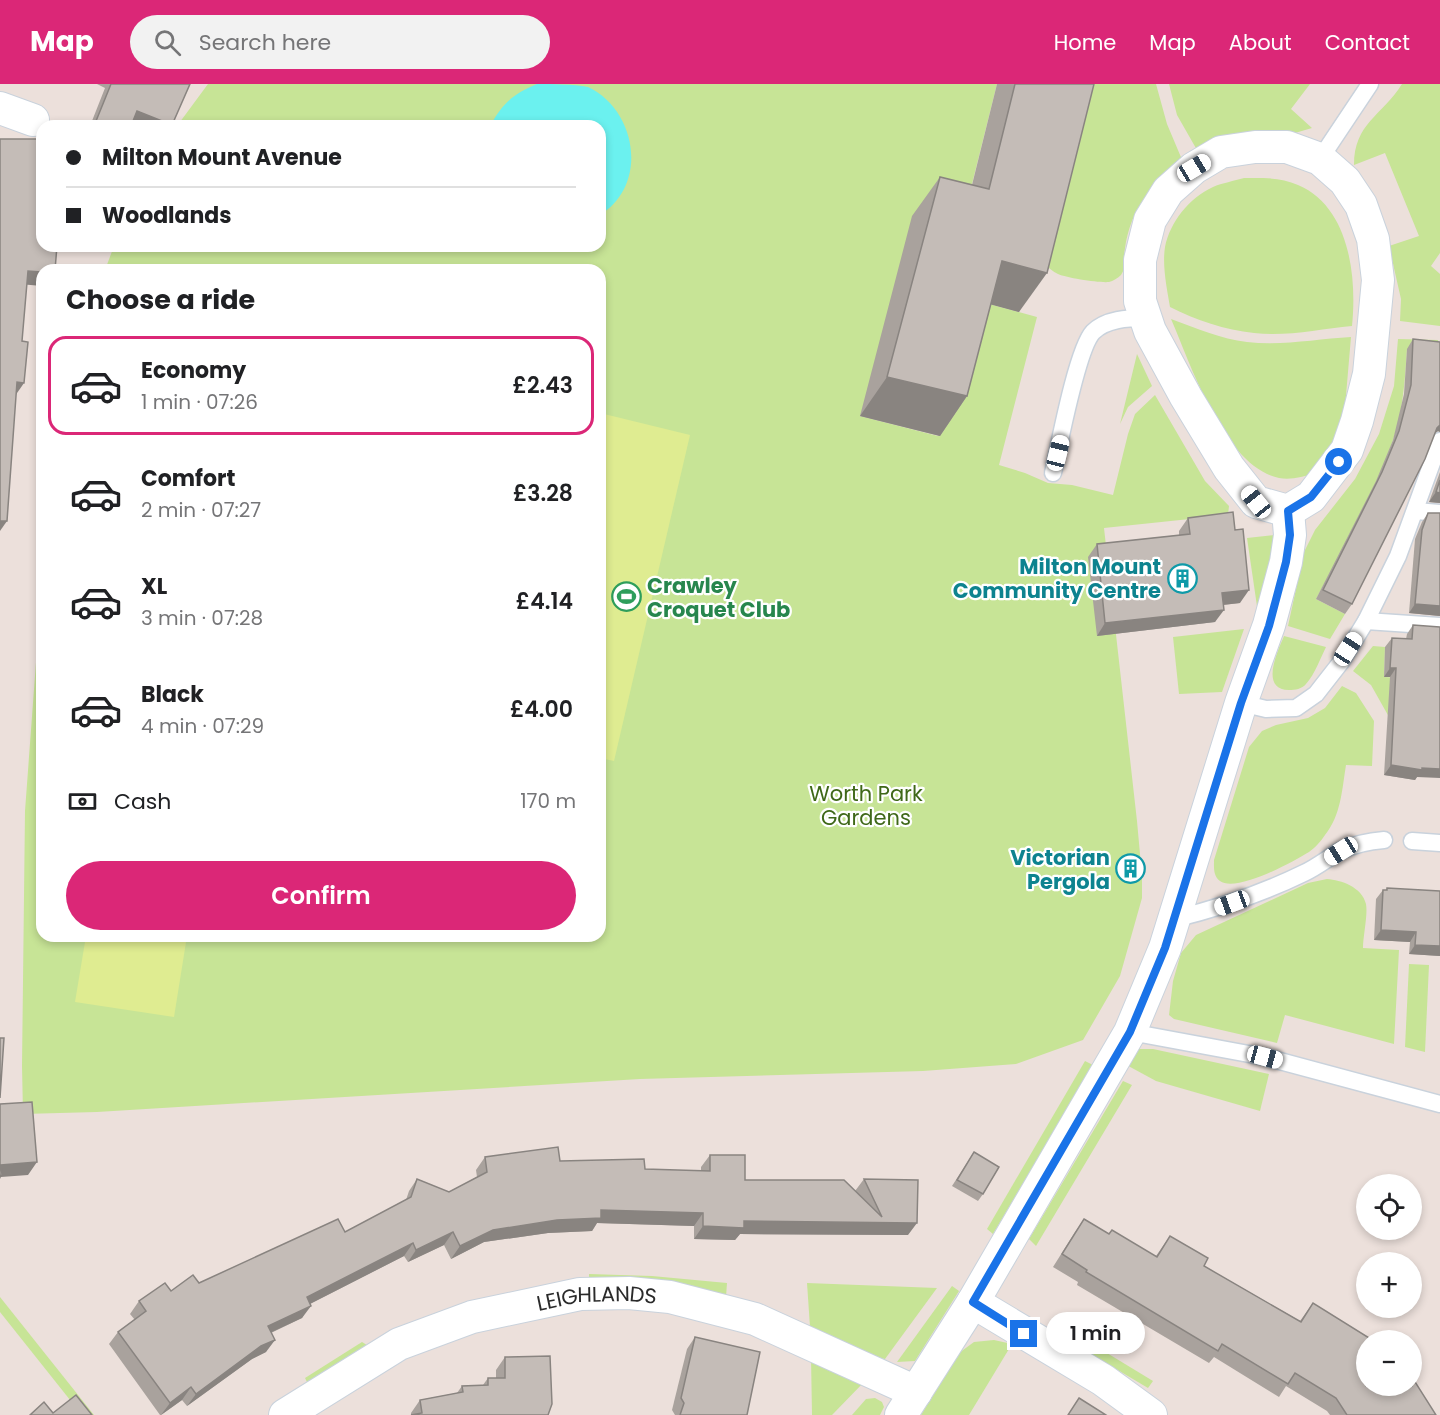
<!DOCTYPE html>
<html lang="en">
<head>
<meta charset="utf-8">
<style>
	:root { --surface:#fff; --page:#f2f2f2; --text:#202124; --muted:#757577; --line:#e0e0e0; --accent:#db2777 }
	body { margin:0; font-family:Poppins,sans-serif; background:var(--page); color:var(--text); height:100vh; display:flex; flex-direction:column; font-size:22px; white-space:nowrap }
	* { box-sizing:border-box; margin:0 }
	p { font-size:20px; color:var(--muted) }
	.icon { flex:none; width:33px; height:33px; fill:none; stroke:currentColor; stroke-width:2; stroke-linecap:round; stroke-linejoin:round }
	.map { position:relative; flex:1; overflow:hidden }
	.drawer { position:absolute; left:36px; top:180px; width:570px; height:678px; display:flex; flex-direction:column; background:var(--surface); border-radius:18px; box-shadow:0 3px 9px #0003 }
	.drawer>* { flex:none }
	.banner { position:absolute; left:36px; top:36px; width:570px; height:132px; border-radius:18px; box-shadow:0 3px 9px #0003; display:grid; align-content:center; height:132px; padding:0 30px; background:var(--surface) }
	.fabs { position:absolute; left:1356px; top:1090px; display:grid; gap:12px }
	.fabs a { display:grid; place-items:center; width:66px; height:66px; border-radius:50%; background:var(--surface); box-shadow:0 3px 9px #0003; font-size:30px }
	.end { position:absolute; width:27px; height:27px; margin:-14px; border:8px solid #1a73e8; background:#fff; box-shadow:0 0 0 3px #fff }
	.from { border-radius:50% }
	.bubble { position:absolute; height:42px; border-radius:21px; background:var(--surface); box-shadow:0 3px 9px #0003; font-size:20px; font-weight:600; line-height:42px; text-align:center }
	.car { position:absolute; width:18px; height:36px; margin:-18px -9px; border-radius:8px; box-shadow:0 0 4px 2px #0007; background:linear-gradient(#fff 24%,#345 0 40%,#fff 0 76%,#345 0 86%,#fff 0) }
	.banner b { display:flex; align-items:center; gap:21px; height:57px; font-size:22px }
	.banner b+b { border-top:2px solid var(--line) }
	.banner i { width:15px; height:15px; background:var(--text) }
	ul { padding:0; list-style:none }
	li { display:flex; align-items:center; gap:18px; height:99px; margin:0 12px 9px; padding:0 18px; border:3px solid transparent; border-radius:18px }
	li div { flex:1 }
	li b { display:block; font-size:22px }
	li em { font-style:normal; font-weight:600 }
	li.current { border-color:var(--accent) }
	li>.icon { width:54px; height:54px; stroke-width:1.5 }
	h2 { padding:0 30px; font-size:27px; line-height:72px }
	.pay { display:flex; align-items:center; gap:15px; height:66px; padding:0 30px; font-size:22px }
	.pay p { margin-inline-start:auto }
	.primary-button { display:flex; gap:12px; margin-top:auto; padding:12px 30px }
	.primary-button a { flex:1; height:69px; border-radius:36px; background:var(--accent); color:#fff; font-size:24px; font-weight:600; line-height:69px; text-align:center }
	header { display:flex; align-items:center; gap:36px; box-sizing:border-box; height:84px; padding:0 30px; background:var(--accent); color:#fff }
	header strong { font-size:28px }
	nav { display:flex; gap:33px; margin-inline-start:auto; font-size:21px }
	.search { width:420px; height:54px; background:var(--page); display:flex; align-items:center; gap:15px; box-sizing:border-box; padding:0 21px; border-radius:33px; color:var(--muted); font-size:22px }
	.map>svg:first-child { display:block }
	.green { fill:#c7e496 }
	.pitch { fill:#dfec91 }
	.water { fill:#6bf1ef }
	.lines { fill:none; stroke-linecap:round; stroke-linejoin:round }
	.service-casing { stroke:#c9d2dc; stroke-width:19 }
	.minor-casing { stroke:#c9d2dc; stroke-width:34 }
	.service { stroke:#fff; stroke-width:16 }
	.minor { stroke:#fff; stroke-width:32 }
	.wall { fill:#a9a29d }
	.shaded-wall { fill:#898480 }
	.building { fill:#c4bcb7; stroke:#898480; stroke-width:1.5 }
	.route { stroke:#1a73e8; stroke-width:8 }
	.labels { text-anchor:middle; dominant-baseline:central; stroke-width:4.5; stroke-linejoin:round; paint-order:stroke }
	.culture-label { font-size:21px; font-weight:bold; fill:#0d838f; stroke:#fff; text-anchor:end }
	.leisure-label { font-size:21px; font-weight:bold; fill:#27864d; stroke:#fff; text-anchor:start }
	.park-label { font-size:21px; fill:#3f6818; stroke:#fff }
	.street-label { font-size:21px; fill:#2a2a2a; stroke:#fff }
</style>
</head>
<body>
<header>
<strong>Map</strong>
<div class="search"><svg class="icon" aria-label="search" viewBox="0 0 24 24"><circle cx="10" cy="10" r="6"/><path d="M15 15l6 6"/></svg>Search here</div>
<nav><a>Home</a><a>Map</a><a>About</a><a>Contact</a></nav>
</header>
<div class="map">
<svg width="1440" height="1331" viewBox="0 0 1440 1331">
	<rect width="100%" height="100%" fill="#ece0db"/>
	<g class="green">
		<polygon points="208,0 997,0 961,144 860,332 938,352 974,216 1037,233 999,381 1025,389 1048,399 1072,401 1113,411 1128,350 1135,330 1155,311 1205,397 1229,422 1228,431 1104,444 1137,737 1142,792 1142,814 1120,892 1083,956 1016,980 923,987 640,995 97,1028 23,1030 22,982 25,727 42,497 42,852 600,852 600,186 105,186 114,162 600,162 600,42 177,42"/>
		<path d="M1077,0h79l11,40 16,38c-33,22 -52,47 -58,86 -2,10 2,18 -4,27 -3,3 -8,6 -12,7 -10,1 -42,-4 -51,-8 -5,-2 -10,-7 -15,-11z"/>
		<polygon points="1169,0 1310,0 1291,25 1312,44 1295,49 1235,49 1214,55 1197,66 1177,31"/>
		<path d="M1402,0h38v169l-9,13 9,8v52l-40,-5 1,-22 -12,-53 30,-10 -34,-83 -31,12c0,-42 28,-49 48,-81z"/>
		<path d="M1244,94c18,0 37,-1 54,7 52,22 59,93 54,141 -32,3 -66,11 -98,7 -29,-3 -58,-13 -84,-26 -3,-18 -8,-41 -5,-60 5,-25 24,-49 48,-60 9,-4 21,-6 31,-9z"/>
		<path d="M1171,235c25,9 50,20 76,23 34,4 70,-3 104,-5l-6,70 -7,28 -23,38c-12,4 -24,7 -36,5 -55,-12 -88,-113 -108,-159z"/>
		<path d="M1398,255l40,1 1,10 -32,-1c-2,31 -4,62 -14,91 -18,53 -51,110 -77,159l29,15 -15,25 -42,-13 16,-74 11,-22 40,-51 24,-45 15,-48z"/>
		<polygon points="1137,270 1152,302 1128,323 1120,340"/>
		<polygon points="1275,451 1275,461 1258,529 1247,454"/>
		<polygon points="1244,545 1222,608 1179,610 1173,553"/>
		<path d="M1284,552l42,11c-6,12 -11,27 -20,37 -4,5 -11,6 -17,6 -30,-1 -11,-39 -5,-54z"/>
		<polygon points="1373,562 1385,563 1384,593 1440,596 1389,633 1371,601 1353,587"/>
		<path d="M1342,602l14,7 18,28 -2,45 -26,-1c-4,25 -5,50 -21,70 -4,6 -10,13 -16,17 -16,10 -73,41 -89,29 -7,-5 -6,-14 -6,-21l35,-113 13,-16 14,-6 32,-7 17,-10z"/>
		<path d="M1327,795c14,1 35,8 39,25 2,11 -3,32 -3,44l36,2 -5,94 -109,-29 -8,28 -103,-24 -5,-4 4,-34 8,-28 15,-18 112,-52z"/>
		<polygon points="1409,880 1429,881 1425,968 1405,963"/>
		<polygon points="1138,965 1153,965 1269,990 1260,1027 1156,997 1121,978"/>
		<polygon points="1085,977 1093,981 993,1150 987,1145"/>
		<polygon points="1123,997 1132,1001 1036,1162 1029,1155"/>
		<polygon points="589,1190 652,1192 727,1199 726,1213 589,1195"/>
		<polygon points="807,1199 937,1204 885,1275 867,1271 810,1243"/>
		<polygon points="952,1202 959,1207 915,1277 897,1278"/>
		<polygon points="0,1213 94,1331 82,1331 0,1228"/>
		<polygon points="1074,1249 1153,1297 1148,1304 1069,1257"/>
		<polygon points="994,1256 1012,1260 969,1331 921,1331 959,1269 974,1258"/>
		<polygon points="362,1258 370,1263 308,1300 305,1294"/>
		<polygon points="811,1273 866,1296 832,1331 812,1331"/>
		<polygon points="875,1314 882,1318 884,1323 880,1331 852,1331 866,1315"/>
	</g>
	<g class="pitch">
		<polygon points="600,329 690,351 614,677 600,674"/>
		<polygon points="86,852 187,852 174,933 75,918"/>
	</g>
	<path class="water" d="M537,0c16,0 36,0 51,3 49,23 61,98 12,128v-89h-110c13,-23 23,-32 47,-42z"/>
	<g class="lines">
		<defs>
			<g id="service">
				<polyline points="1320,75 1370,0"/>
				<path d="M1053,389c6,-27 24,-124 40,-141 13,-13 35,-14 52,-14"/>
				<polyline points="1416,427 1440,429"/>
				<polyline points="1366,537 1440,542"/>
				<polyline points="1241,619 1266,625 1296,624 1316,610 1341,578 1366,537 1398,472 1440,357"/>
				<polyline points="1412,757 1440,759"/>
				<path d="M1174,835c45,-11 89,-26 130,-46 13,-6 24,-15 36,-22 13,-6 30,-10 44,-11"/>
				<polyline points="1130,948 1265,973 1440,1020"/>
			</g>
			<g id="minor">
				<polyline points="0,24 33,36"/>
				<polygon points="1255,63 1287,63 1320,75 1345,97 1361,121 1373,155 1378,196 1369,290 1357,337 1347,366 1311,413 1288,427 1256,418 1229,384 1186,313 1150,247 1140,217 1140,176 1150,136 1168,107 1194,84 1221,68"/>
				<polyline points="973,1218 1103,1296 1151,1331"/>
				<path id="s1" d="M285,1331l114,-71 73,-27 108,-23 49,-1 41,4 85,22 161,73"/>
				<polyline points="901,1331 973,1218 1130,948 1165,864 1241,619 1269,541 1286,478 1290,451 1288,427"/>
			</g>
		</defs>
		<use href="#service" class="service-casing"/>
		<use href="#minor" class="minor-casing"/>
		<use href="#service" class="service"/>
		<use href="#minor" class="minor"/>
	</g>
	<g class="wall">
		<polygon points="97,0 190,0 171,42 136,42 131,40 131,42 90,42 105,4"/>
		<polygon points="997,0 1094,0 1019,228 991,220 967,312 940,352 860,332 912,132 940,93 972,101"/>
		<polygon points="1413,255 1440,258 1440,348 1438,347 1435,349 1352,520 1345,530 1316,515 1376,397 1393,356 1404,310 1407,265"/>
		<polygon points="1440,388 1440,419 1429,418"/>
		<polygon points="1428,429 1440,429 1440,532 1409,529 1415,455 1422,438"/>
		<polygon points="1188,434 1240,519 1223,521 1215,538 1097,552 1088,473 1097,460 1179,451 1179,447"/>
		<polygon points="1413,541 1417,693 1415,696 1384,691 1390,593 1384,593 1385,563 1392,554 1406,555 1407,550"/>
		<polygon points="1387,804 1440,872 1409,870 1410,858 1374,856 1376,815 1383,806 1386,806"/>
		<polygon points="974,1068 983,1110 978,1117 952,1102"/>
		<polygon points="710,1071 745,1096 855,1107 864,1095 908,1151 740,1150 735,1156 694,1155 694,1142 597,1139 592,1147 548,1149 484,1158 451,1175 444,1161 408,1178 404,1172 310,1220 302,1234 271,1249 266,1268 252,1275 187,1322 182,1316 161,1331 160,1331 109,1260 118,1248 135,1236 130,1230 139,1217 199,1199 345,1148 406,1116 409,1107 417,1095 449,1108 477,1093 476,1086 485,1073 560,1077 645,1085 701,1087 701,1083"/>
		<polygon points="1084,1135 1108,1150 1156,1172 1170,1152 1204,1182 1300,1237 1313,1219 1436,1331 1330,1331 1327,1327 1286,1302 1279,1313 1214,1273 1209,1279 1077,1201 1078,1198 1053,1183 1075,1148"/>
		<polygon points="695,1253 747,1331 675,1331 672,1326 687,1265"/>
		<polygon points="505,1273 548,1331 411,1331 411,1329 420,1316 457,1309 462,1302 483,1301 488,1294 496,1294 496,1286"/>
	</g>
	<g class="shaded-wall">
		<polygon points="137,27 172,41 136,42 129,39"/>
		<polygon points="1002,177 1047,189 1019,228 974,216"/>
		<polygon points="28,187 42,188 42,202 19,200"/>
		<polygon points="887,293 967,312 940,352 860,332"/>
		<polygon points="17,298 24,299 15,312"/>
		<polygon points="1440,341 1440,348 1438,347 1430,353 1437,344"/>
		<polygon points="1436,408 1440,409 1440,419 1429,418"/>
		<polygon points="0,437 7,437 0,447"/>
		<polygon points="1249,506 1240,519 1213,522 1222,509"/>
		<polygon points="1415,520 1440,522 1440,532 1409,529"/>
		<polygon points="1224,526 1215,538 1097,552 1105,539"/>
		<polygon points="1390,584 1396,584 1390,593 1384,593"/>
		<polygon points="1391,681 1440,685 1440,694 1417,693 1415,696 1384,691"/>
		<polygon points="1381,846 1416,848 1410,858 1374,856"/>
		<polygon points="1415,861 1440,862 1440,872 1409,870"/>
		<polygon points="37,1078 28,1091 1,1093 0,1095 0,1083 1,1081"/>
		<polygon points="601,1126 703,1129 694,1142 597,1139 592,1147 548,1149 484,1158 451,1175 460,1162 493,1146"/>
		<polygon points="744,1137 917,1139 908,1151 740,1150 735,1156 694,1155 703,1142"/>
		<polygon points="453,1148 444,1161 408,1178 416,1166"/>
		<polygon points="413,1159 404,1172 298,1226 307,1213"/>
		<polygon points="311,1222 302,1234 259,1254 268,1242"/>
		<polygon points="275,1256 266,1268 252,1275 187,1322 196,1310 261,1262"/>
		<polygon points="191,1303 182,1316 161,1331 170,1319"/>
	</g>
	<g class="building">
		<polygon points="111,0 190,0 172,41 137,27 131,42 94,42"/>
		<polygon points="1015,0 1094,0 1047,189 1002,177 967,312 887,293 940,93 989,105"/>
		<polygon points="0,55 42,55 42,162 57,162 55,186 42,186 42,188 28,187 22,257 28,258 24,299 17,298 7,437 0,437"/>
		<polygon points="1413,255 1440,258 1440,341 1437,344 1425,375 1352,520 1323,506 1382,388 1399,347 1411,301"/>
		<polygon points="1440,396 1440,409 1436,408"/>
		<polygon points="1233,428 1235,446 1243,445 1249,506 1222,509 1224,526 1105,539 1097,460 1190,450 1188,434"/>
		<polygon points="1428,429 1440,429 1440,522 1415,520 1422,446"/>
		<polygon points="1413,541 1440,543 1440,685 1422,684 1422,686 1391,681 1396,584 1390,584 1392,554 1412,555"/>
		<polygon points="1387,804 1440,807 1440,862 1415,861 1416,848 1381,846 1383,806 1387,806"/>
		<polygon points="0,954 4,954 0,1014"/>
		<polygon points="32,1018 37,1078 1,1081 2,1091 0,1092 0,1020"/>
		<polygon points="558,1063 560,1077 644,1075 645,1085 710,1087 710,1071 745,1071 745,1096 844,1096 882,1133 864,1095 918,1096 917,1139 744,1137 744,1144 703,1142 703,1129 601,1126 601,1134 557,1136 493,1146 460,1162 453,1148 416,1166 413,1159 307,1213 311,1222 268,1242 275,1256 261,1262 196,1310 191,1303 170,1319 118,1248 146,1227 139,1217 165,1199 171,1207 193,1191 199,1199 338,1135 345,1148 411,1113 417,1095 449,1108 487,1088 485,1073"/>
		<polygon points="974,1068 999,1083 983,1110 957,1096"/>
		<polygon points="1084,1135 1109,1150 1112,1146 1157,1173 1170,1152 1208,1174 1204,1182 1301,1238 1313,1219 1374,1257 1366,1257 1366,1302 1412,1302 1412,1293 1436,1331 1347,1331 1336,1314 1295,1289 1288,1300 1222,1260 1218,1267 1086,1188 1087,1186 1062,1170"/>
		<polygon points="695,1253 760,1268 747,1331 680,1331 684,1319 681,1314"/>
		<polygon points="550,1272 552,1320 548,1331 411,1331 422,1329 420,1316 463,1308 462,1302 488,1301 488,1294 505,1294 505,1273"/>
		<polygon points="76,1311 92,1331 30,1331 44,1318 53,1329"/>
		<polygon points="1079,1314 1106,1331 1068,1331"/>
	</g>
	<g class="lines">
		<polyline class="route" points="1024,1250 973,1218 1130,948 1165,864 1241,619 1269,542 1286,478 1290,451 1288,427 1311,413 1339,378"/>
	</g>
	<defs>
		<symbol id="building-ring" viewBox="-11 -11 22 22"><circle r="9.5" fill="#fff" stroke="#0f9aa8" stroke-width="1.5"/><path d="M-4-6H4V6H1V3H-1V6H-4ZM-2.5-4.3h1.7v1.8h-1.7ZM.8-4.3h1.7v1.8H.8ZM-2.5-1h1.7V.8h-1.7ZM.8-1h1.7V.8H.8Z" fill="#0f9aa8"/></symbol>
		<symbol id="stadium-ring" viewBox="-11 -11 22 22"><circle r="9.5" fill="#fff" stroke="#2e9e5b" stroke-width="1.5"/><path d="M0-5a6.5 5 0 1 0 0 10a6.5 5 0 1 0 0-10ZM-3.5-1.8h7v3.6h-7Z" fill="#2e9e5b"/></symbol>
	</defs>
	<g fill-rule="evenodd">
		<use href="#building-ring" x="1166" y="478" width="33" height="33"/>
		<use href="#stadium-ring" x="610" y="496" width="33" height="33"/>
		<use href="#building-ring" x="1114" y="768" width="33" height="33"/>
	</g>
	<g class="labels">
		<g class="culture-label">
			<text x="1161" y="482">Milton Mount<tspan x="1161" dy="24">Community Centre</tspan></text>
			<text x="1110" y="773">Victorian<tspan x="1110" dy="24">Pergola</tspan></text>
		</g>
		<g class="leisure-label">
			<text x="647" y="501">Crawley<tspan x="647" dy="24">Croquet Club</tspan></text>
		</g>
		<g class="park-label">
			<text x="866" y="709">Worth Park<tspan x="866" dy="24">Gardens</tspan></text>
		</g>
		<g class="street-label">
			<text stroke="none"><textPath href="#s1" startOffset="339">LEIGHLANDS</textPath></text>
		</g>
	</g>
</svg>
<div class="fabs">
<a><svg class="icon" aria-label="locate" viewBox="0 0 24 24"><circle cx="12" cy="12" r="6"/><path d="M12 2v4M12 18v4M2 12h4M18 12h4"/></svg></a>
<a>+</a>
<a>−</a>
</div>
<i class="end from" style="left:1339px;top:378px"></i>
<i class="end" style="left:1024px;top:1250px"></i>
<div class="bubble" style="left:1046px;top:1228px;width:99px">1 min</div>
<i class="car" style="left:1194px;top:84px;rotate:59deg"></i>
<i class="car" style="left:1058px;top:369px;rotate:14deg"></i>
<i class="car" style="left:1256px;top:418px;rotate:321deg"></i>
<i class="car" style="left:1348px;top:565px;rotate:33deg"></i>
<i class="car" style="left:1341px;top:767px;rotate:238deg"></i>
<i class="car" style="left:1232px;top:819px;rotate:250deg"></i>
<i class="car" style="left:1265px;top:973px;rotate:105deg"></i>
<div class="banner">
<b><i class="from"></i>Milton Mount Avenue</b>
<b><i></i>Woodlands</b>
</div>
<section class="drawer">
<h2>Choose a ride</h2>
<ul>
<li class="current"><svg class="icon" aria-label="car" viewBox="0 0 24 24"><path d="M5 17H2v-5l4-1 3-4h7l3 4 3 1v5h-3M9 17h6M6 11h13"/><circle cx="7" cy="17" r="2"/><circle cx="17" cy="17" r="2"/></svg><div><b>Economy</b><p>1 min · 07:26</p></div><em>£2.43</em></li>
<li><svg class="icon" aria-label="car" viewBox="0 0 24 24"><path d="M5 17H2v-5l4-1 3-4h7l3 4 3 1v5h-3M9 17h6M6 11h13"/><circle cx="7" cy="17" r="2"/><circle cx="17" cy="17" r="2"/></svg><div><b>Comfort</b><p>2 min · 07:27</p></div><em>£3.28</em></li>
<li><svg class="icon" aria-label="car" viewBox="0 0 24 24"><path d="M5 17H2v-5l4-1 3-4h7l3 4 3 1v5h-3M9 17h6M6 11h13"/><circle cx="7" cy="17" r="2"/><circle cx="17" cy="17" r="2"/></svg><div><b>XL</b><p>3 min · 07:28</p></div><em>£4.14</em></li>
<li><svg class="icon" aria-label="car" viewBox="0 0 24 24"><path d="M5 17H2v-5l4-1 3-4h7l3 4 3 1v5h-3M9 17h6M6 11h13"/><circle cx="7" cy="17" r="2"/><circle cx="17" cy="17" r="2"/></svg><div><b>Black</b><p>4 min · 07:29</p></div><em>£4.00</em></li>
</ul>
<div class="pay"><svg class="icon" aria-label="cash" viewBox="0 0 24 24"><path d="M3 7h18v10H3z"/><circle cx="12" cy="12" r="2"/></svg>Cash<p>170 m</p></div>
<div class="primary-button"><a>Confirm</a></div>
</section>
</div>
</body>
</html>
